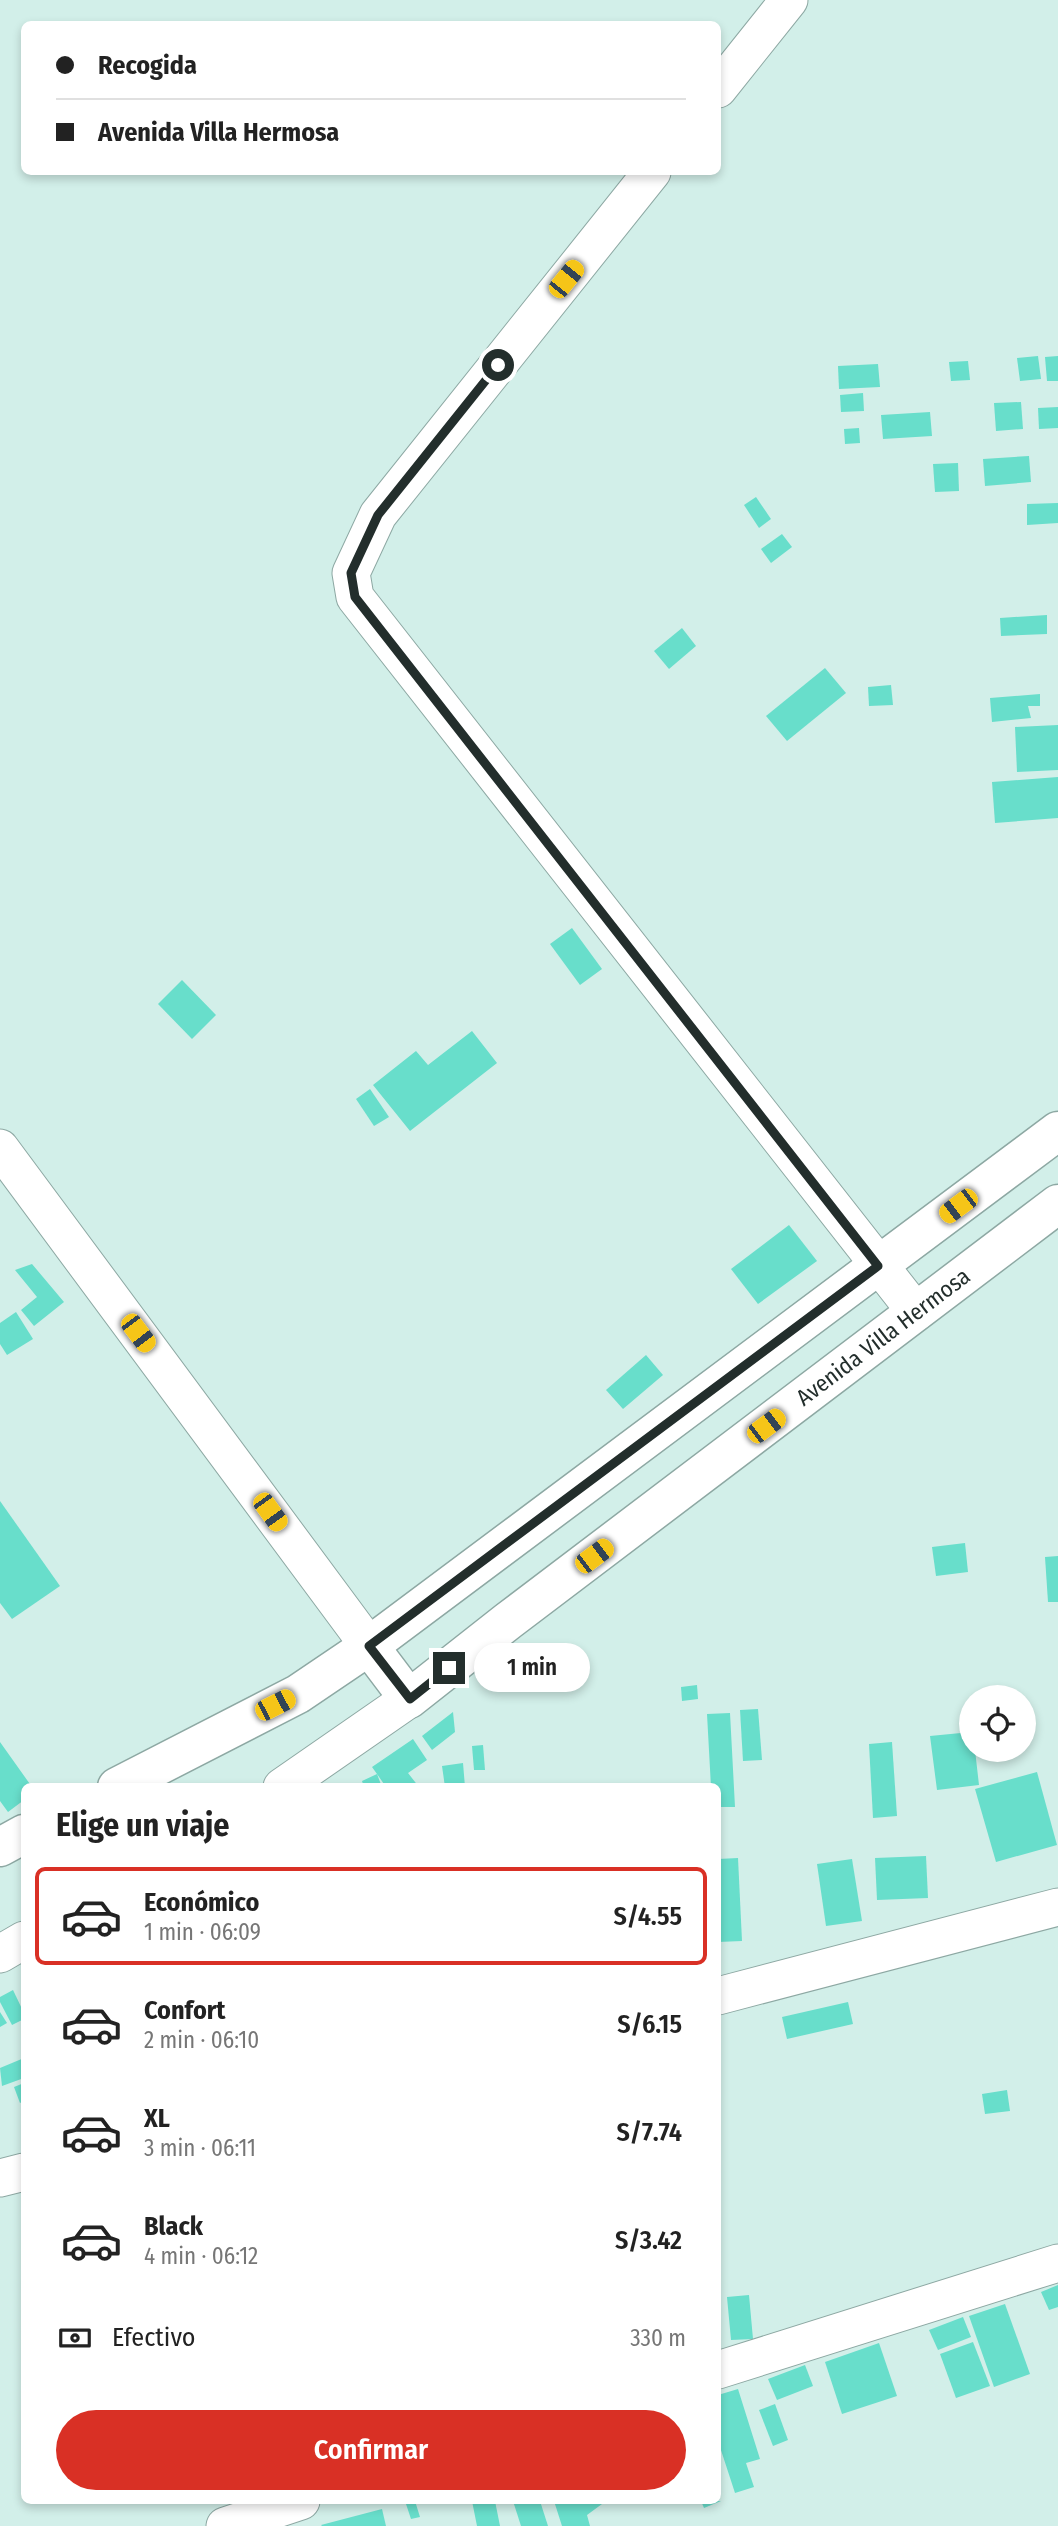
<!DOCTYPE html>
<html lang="es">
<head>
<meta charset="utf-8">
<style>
	:root { --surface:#fff; --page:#f6f6f6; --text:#222; --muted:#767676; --line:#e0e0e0; --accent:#d93025 }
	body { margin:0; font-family:"Fira Sans Condensed",sans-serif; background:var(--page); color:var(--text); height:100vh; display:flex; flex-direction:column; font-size:26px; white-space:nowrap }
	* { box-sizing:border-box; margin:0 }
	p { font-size:23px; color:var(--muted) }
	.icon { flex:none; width:38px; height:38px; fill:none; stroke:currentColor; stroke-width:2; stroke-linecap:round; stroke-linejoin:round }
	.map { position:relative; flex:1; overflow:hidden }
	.sheet { position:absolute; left:21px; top:1783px; width:700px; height:721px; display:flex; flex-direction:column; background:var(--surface); border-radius:10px; box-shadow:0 4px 10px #0003 }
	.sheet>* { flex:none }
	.top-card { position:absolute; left:21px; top:21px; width:700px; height:154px; border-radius:10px; box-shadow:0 4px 10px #0003; display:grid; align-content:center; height:154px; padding:0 35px; background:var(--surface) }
	.fabs { position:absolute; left:959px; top:1685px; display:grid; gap:14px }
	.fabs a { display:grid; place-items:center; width:77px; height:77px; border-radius:50%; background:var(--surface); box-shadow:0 4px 10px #0003; font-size:35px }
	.end { position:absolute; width:32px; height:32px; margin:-16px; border:9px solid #232e2c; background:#fff; box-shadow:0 0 0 4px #fff }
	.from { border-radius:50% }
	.bubble { position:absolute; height:49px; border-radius:24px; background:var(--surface); box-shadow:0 4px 10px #0003; font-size:23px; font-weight:600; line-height:49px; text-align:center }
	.car { position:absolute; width:21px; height:42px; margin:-21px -10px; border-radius:9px; box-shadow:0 0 5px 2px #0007; background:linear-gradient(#f5c518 24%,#345 0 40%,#f5c518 0 76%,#345 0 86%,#f5c518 0) }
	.top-card b { display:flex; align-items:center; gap:24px; height:66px; font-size:26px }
	.top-card b+b { border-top:2px solid var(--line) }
	.top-card i { width:18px; height:18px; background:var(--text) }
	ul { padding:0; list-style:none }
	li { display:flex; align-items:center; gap:21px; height:98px; margin:0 14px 10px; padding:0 21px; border:4px solid transparent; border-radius:10px }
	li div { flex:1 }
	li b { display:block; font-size:26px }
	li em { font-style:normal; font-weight:600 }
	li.selected { border-color:var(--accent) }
	li>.icon { width:63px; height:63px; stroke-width:1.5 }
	h2 { padding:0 35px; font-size:32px; line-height:84px }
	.pay { display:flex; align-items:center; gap:18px; height:77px; padding:0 35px; font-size:26px }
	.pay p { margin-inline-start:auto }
	.action { display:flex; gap:14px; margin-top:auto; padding:14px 35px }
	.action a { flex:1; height:80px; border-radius:42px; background:var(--accent); color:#fff; font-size:28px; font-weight:600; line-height:80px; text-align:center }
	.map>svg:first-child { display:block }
	.building { fill:#68decb }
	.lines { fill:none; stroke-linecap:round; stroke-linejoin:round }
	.minor-casing { stroke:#8da8a3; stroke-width:39 }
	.tertiary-casing { stroke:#8da8a3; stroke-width:41 }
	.minor { stroke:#fff; stroke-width:37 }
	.tertiary { stroke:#fff; stroke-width:38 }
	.route { stroke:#232e2c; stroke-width:9 }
	.labels { text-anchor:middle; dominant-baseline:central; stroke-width:5; stroke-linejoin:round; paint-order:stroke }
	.street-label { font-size:23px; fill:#232e2c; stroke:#d2efe9 }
</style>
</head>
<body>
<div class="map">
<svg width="1058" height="2526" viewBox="0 0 1058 2526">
	<rect width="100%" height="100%" fill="#d2efe9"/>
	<g class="building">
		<polygon points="1038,356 1041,379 1020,381 1017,358"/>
		<polygon points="1058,356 1058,381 1047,381 1045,357"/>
		<polygon points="968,361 970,380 951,381 949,362"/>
		<polygon points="878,364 880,387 839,389 838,366"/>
		<polygon points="863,393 864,411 841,412 840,395"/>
		<polygon points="1021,402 1023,429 996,431 994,403"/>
		<polygon points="1058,407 1058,428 1039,429 1038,408"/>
		<polygon points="930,412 932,436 883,439 881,415"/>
		<polygon points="859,428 860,443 845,444 844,429"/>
		<polygon points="1029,456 1031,482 985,486 983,459"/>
		<polygon points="958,463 959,491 935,492 933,464"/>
		<polygon points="756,497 771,519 759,528 744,505"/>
		<polygon points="1058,503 1058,523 1027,525 1027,504"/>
		<polygon points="782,534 792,547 771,563 761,549"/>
		<polygon points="1047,615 1047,634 1001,636 1000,618"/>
		<polygon points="682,628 696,646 669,669 654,651"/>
		<polygon points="825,668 846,693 787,741 766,716"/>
		<polygon points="891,685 893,705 869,706 868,687"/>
		<polygon points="1040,694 1040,706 1028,706 1031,718 992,722 990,698"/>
		<polygon points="1058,725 1058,770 1017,772 1015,727"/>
		<polygon points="1058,777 1058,818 995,823 992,782"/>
		<polygon points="572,928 602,969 580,985 550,944"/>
		<polygon points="182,980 216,1015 192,1039 158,1004"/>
		<polygon points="472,1031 497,1063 410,1131 373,1085 416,1051 428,1065"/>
		<polygon points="370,1089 389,1117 374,1126 356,1099"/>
		<polygon points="789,1225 817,1261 758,1304 731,1269"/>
		<polygon points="32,1264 64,1302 34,1326 21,1310 37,1297 15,1270"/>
		<polygon points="16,1312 33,1339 7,1355 0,1344 0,1323"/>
		<polygon points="646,1355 663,1375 623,1409 606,1390"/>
		<polygon points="0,1501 60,1586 12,1619 0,1603"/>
		<polygon points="965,1543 968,1572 936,1576 932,1547"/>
		<polygon points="1058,1556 1058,1602 1048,1602 1045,1557"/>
		<polygon points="697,1685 698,1699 682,1701 681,1687"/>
		<polygon points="758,1709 762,1760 743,1761 740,1710"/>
		<polygon points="453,1712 455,1732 432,1750 422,1736"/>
		<polygon points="730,1713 735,1807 718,1807 718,1787 711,1787 707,1714"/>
		<polygon points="971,1732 971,1750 975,1750 979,1785 937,1790 930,1736"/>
		<polygon points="413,1739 427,1760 408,1773 419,1787 386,1787 377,1774 382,1787 364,1787 362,1781 377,1774 372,1767"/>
		<polygon points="0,1742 32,1787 24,1787 24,1800 8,1812 0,1801"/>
		<polygon points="892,1742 897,1816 873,1818 869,1744"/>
		<polygon points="483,1745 485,1770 474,1770 472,1746"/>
		<polygon points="463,1763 465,1787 445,1787 442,1766"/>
		<polygon points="1037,1772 1057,1845 996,1862 975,1789"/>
		<polygon points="926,1856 928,1898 877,1900 875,1858"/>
		<polygon points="738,1858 742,1941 718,1942 718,1859"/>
		<polygon points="852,1859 862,1921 826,1926 817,1864"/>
		<polygon points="13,1990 24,2013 24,2019 12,2025 0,2002 0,1997"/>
		<polygon points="848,2002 853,2024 787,2039 782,2017"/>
		<polygon points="0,2012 7,2023 0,2027"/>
		<polygon points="24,2058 24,2078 2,2086 0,2068"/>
		<polygon points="24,2083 24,2101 20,2103 14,2087"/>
		<polygon points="1007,2090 1010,2111 985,2114 982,2094"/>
		<polygon points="1058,2285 1058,2307 1049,2310 1041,2292"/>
		<polygon points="749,2295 753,2339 731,2340 727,2297"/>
		<polygon points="1005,2304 1030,2374 994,2387 969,2316"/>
		<polygon points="963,2317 971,2337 938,2350 929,2330"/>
		<polygon points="973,2342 990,2386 956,2398 940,2354"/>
		<polygon points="879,2343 897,2396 842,2414 825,2362"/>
		<polygon points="805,2365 813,2386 777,2400 768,2379"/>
		<polygon points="738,2389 760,2459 746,2463 754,2487 735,2493 718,2441 718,2395"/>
		<polygon points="775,2404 788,2440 773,2446 759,2410"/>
		<polygon points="405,2501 415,2501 420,2517 411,2519"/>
		<polygon points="472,2501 495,2501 500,2526 477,2526"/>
		<polygon points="513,2501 540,2501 548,2526 521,2526"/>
		<polygon points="554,2501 610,2501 602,2504 587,2515 590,2526 562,2526"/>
		<polygon points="701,2501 721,2501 704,2508"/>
		<polygon points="382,2509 386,2526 322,2526 321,2525"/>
	</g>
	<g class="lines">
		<defs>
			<g id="minor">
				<polyline points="718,89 789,0"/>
				<polyline points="652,172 378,515 351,573 355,597 916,1312"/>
				<polyline points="0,1148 369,1646"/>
				<polyline points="282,1787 409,1699"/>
				<polyline points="0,1954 24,1940"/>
				<polyline points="718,1996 1058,1907"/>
				<polyline points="0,2178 24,2172"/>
				<polyline points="718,2370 1058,2263"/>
				<polyline points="225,2526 301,2501"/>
			</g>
			<g id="tertiary">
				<path id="s1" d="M369,1646l40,53 99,-78 550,-417"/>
				<polyline points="117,1787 298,1694 369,1646 1058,1131"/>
				<polyline points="0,1847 24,1834"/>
			</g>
		</defs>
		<use href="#minor" class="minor-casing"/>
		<use href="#tertiary" class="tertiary-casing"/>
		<use href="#minor" class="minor"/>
		<use href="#tertiary" class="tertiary"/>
	</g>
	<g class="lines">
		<polyline class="route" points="449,1668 410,1699 369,1646 878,1266 355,597 351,573 378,515 498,365"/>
	</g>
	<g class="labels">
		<g class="street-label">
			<text stroke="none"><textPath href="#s1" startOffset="663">Avenida Villa Hermosa</textPath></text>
		</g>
	</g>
</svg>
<div class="fabs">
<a><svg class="icon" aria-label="locate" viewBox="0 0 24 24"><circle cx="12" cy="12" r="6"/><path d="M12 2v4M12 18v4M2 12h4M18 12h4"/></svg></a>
</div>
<i class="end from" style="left:498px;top:365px"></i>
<i class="end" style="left:449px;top:1668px"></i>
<div class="bubble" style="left:474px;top:1643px;width:116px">1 min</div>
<i class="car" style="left:566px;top:279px;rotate:39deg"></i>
<i class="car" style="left:958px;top:1206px;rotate:233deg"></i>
<i class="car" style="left:138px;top:1333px;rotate:143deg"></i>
<i class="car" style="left:766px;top:1426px;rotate:53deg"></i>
<i class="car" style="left:270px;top:1512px;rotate:144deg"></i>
<i class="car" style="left:594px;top:1556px;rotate:53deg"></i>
<i class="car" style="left:275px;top:1705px;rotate:63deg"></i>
<div class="top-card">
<b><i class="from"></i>Recogida</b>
<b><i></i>Avenida Villa Hermosa</b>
</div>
<section class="sheet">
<h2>Elige un viaje</h2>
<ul>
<li class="selected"><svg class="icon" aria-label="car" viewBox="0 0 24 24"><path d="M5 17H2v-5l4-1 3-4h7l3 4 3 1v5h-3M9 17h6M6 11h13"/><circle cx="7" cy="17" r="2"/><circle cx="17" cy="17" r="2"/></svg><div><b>Económico</b><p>1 min · 06:09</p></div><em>S/4.55</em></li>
<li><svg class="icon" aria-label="car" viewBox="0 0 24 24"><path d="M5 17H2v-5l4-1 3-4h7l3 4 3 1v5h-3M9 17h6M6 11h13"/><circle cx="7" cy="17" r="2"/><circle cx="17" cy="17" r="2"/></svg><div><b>Confort</b><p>2 min · 06:10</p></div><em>S/6.15</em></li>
<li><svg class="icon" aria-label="car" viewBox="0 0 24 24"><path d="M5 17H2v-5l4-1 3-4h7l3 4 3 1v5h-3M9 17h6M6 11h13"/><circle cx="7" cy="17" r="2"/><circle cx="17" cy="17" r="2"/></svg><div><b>XL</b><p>3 min · 06:11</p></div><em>S/7.74</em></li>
<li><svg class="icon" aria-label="car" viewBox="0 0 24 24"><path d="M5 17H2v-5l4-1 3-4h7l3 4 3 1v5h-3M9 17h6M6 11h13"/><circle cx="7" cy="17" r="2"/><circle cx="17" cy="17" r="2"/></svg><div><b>Black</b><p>4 min · 06:12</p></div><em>S/3.42</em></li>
</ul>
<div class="pay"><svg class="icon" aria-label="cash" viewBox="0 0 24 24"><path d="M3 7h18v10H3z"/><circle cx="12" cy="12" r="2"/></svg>Efectivo<p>330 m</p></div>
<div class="action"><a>Confirmar</a></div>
</section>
</div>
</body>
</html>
